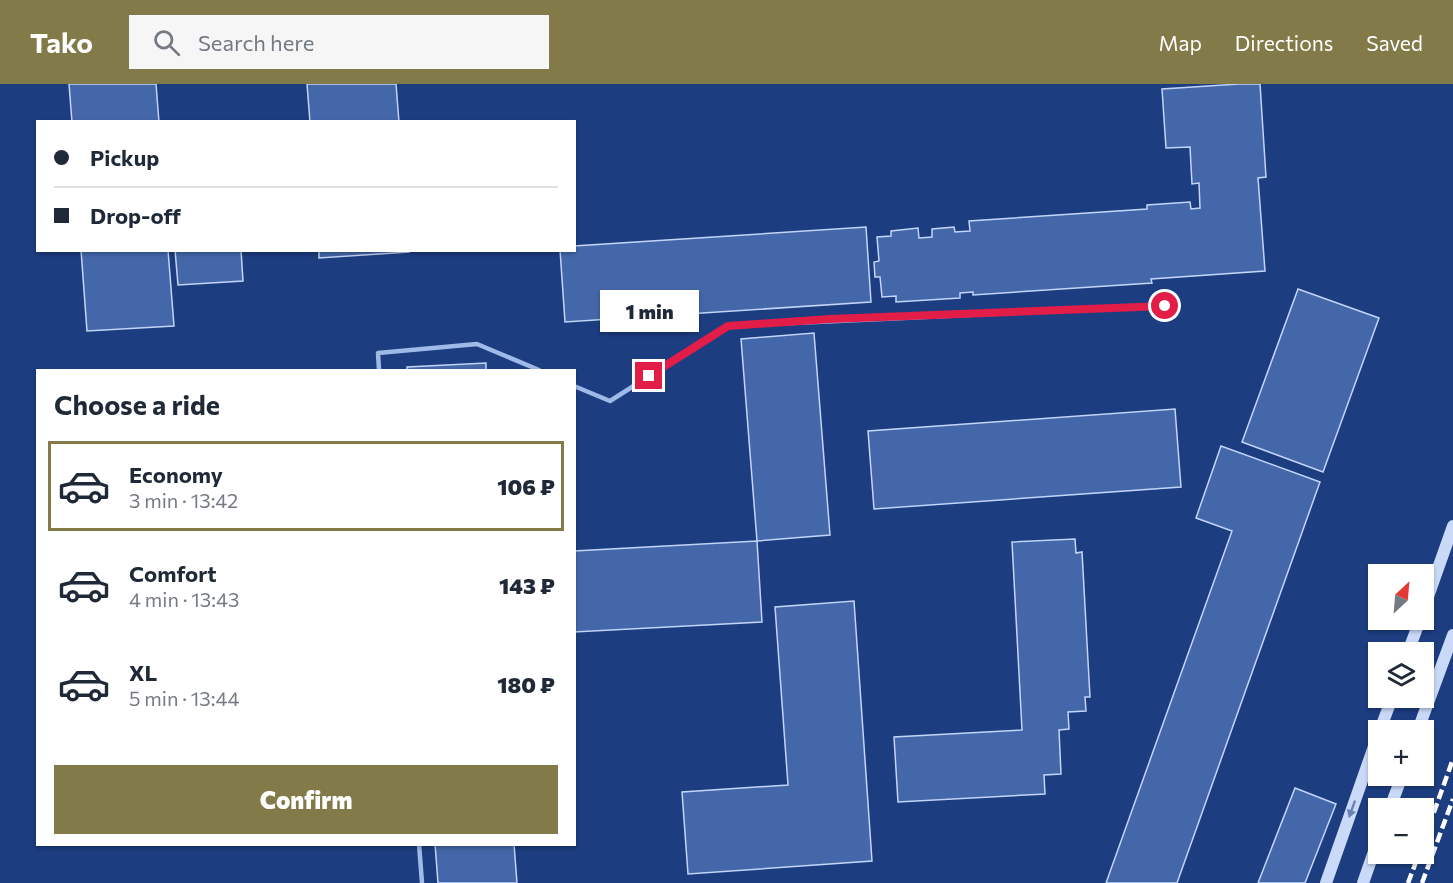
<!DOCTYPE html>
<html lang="en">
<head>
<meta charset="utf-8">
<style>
	:root { --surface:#fff; --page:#f6f6f7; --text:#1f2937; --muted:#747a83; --line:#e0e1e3; --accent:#827a48 }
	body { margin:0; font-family:Commissioner,sans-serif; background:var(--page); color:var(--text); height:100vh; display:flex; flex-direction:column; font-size:22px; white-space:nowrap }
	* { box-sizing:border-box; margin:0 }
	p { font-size:20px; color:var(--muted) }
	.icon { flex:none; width:33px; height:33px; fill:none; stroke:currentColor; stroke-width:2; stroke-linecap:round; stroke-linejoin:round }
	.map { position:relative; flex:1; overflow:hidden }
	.side { position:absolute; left:36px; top:285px; width:540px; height:477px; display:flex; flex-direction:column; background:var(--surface); border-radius:0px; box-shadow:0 2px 4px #0004 }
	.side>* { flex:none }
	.hud { position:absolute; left:36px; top:36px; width:540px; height:132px; border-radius:0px; box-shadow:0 2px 4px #0004; display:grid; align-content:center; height:132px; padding:0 18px; background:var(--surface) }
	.needle { width:39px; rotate:26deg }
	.fabs { position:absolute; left:1368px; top:480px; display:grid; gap:12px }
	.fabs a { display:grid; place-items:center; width:66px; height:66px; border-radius:0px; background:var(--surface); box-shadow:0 2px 4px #0004; font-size:30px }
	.end { position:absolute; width:27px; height:27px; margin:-14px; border:8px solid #e11d48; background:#fff; box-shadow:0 0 0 3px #fff }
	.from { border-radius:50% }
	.bubble { position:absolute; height:42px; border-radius:0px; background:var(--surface); box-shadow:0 2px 4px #0004; font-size:20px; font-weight:800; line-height:42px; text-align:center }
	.hud b { display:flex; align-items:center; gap:21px; height:57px; font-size:22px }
	.hud b+b { border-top:2px solid var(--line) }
	.hud i { width:15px; height:15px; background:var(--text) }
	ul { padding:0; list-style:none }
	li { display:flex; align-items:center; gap:18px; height:90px; margin:0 12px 9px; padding:0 6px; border:3px solid transparent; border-radius:0px }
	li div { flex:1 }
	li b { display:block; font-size:22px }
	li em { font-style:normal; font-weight:800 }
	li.on { border-color:var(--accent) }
	li>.icon { width:54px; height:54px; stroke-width:1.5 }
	h2 { padding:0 18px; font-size:27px; line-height:72px }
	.button { display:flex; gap:12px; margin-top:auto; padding:12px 18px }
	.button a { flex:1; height:69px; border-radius:0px; background:var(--accent); color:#fff; font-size:24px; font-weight:800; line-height:69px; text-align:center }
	header { display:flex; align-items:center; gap:36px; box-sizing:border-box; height:84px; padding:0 30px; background:var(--accent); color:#fff }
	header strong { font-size:28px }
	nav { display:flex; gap:33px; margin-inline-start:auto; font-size:21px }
	.search { width:420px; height:54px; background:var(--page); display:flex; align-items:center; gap:15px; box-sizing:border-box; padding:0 21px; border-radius:0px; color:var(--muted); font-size:22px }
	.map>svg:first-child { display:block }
	.building { fill:#4467aa; stroke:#c3d5f7; stroke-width:1.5 }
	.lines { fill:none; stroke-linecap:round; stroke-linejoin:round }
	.lane { stroke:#9fb9e9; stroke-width:4.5 }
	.secondary { stroke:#cad9f7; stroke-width:12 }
	.rail { stroke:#fff; stroke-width:4.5; stroke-dasharray:10 4.5; stroke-linecap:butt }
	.oneway { fill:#6a83b6 }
	.route { stroke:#e11d48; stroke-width:8 }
</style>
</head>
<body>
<header>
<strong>Tako</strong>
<div class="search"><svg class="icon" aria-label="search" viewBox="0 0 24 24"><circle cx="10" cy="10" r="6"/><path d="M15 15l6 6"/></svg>Search here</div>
<nav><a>Map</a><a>Directions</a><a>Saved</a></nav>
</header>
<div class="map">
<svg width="1453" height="799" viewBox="0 0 1453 799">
	<rect width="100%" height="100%" fill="#1c3d80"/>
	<g class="building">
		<polygon points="69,0 156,0 159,38 72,38"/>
		<polygon points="307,0 396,0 399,38 310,38"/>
		<polygon points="1239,0 1260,0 1266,93 1258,94 1265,187 1151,195 1152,199 973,211 973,208 960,209 960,214 896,218 896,212 882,213 880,193 875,193 874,178 879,177 877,153 891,152 891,147 918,144 919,154 932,153 932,145 954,143 955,148 970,147 969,137 1147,125 1147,121 1190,118 1191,125 1200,124 1199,99 1192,100 1190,63 1166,64 1162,5"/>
		<polygon points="866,143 871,218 565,238 560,166 574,166 574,162"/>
		<polygon points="81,166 168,166 174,242 87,247"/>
		<polygon points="175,166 241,166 243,197 178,201"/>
		<polygon points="319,166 409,166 409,168 319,174"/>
		<polygon points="1298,205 1379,234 1323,388 1242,358"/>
		<polygon points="814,249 830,451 757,457 741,255"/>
		<polygon points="486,279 486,286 407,286 407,283"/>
		<polygon points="1175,325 1181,403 874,425 868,347"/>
		<polygon points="1221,362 1320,398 1177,799 1106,799 1232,447 1196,434"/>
		<polygon points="1075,455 1076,469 1082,468 1090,613 1085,613 1086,627 1068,628 1069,645 1059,646 1061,690 1044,691 1045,710 898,718 894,653 1022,646 1012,458"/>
		<polygon points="757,457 762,538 574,548 574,467"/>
		<polygon points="854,517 872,777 688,790 682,708 788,701 775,523"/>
		<polygon points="1295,704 1336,720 1305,799 1258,799"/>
		<polygon points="435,760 514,760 517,799 438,799"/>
	</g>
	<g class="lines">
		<g class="lane">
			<polyline points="379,286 378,269 477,260 539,286"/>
			<polyline points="574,302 610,317 728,242 1165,222"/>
			<polyline points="419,760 422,799"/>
		</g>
		<g class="secondary">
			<polyline points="1424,524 1453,442"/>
			<polyline points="1408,568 1420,536"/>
			<polyline points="1380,646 1392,614"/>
			<polyline points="1418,646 1453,551"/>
			<polyline points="1390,724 1402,692"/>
			<polyline points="1326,799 1378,651"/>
			<polyline points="1363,799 1378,756"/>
		</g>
		<g class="rail">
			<polyline points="1424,756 1453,675"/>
			<polyline points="1408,799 1419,770"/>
			<polyline points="1422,799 1453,715"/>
		</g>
	</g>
	<defs><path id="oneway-solid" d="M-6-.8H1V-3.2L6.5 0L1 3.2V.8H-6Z" transform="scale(1.5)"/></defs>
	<use class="oneway" href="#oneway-solid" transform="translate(1352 725) rotate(110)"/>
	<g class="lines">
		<polyline class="route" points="649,292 728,242 830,235 1165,222"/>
	</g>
</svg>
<div class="fabs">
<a><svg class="needle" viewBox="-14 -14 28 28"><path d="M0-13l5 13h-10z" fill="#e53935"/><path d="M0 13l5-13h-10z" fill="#747a83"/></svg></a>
<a><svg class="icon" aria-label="layers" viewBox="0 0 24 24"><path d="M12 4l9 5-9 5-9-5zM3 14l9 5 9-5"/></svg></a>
<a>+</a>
<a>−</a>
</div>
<i class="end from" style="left:1165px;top:222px"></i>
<i class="end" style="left:649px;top:292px"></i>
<div class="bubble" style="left:600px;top:206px;width:99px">1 min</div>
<div class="hud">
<b><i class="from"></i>Pickup</b>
<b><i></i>Drop-off</b>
</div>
<section class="side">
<h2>Choose a ride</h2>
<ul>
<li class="on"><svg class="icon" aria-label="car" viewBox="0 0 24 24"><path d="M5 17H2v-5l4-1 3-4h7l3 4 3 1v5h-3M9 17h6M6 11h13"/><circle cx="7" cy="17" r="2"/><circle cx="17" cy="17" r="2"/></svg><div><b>Economy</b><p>3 min · 13:42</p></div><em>106 ₽</em></li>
<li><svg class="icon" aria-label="car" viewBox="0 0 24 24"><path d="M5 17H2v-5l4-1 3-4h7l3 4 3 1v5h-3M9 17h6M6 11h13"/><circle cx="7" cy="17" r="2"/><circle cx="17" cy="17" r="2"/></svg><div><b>Comfort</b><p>4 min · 13:43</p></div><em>143 ₽</em></li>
<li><svg class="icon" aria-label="car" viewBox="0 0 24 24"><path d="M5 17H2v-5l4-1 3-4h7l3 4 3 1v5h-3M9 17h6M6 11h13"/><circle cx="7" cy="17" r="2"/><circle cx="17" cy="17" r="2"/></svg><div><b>XL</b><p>5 min · 13:44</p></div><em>180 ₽</em></li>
</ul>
<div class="button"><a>Confirm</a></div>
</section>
</div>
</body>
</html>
